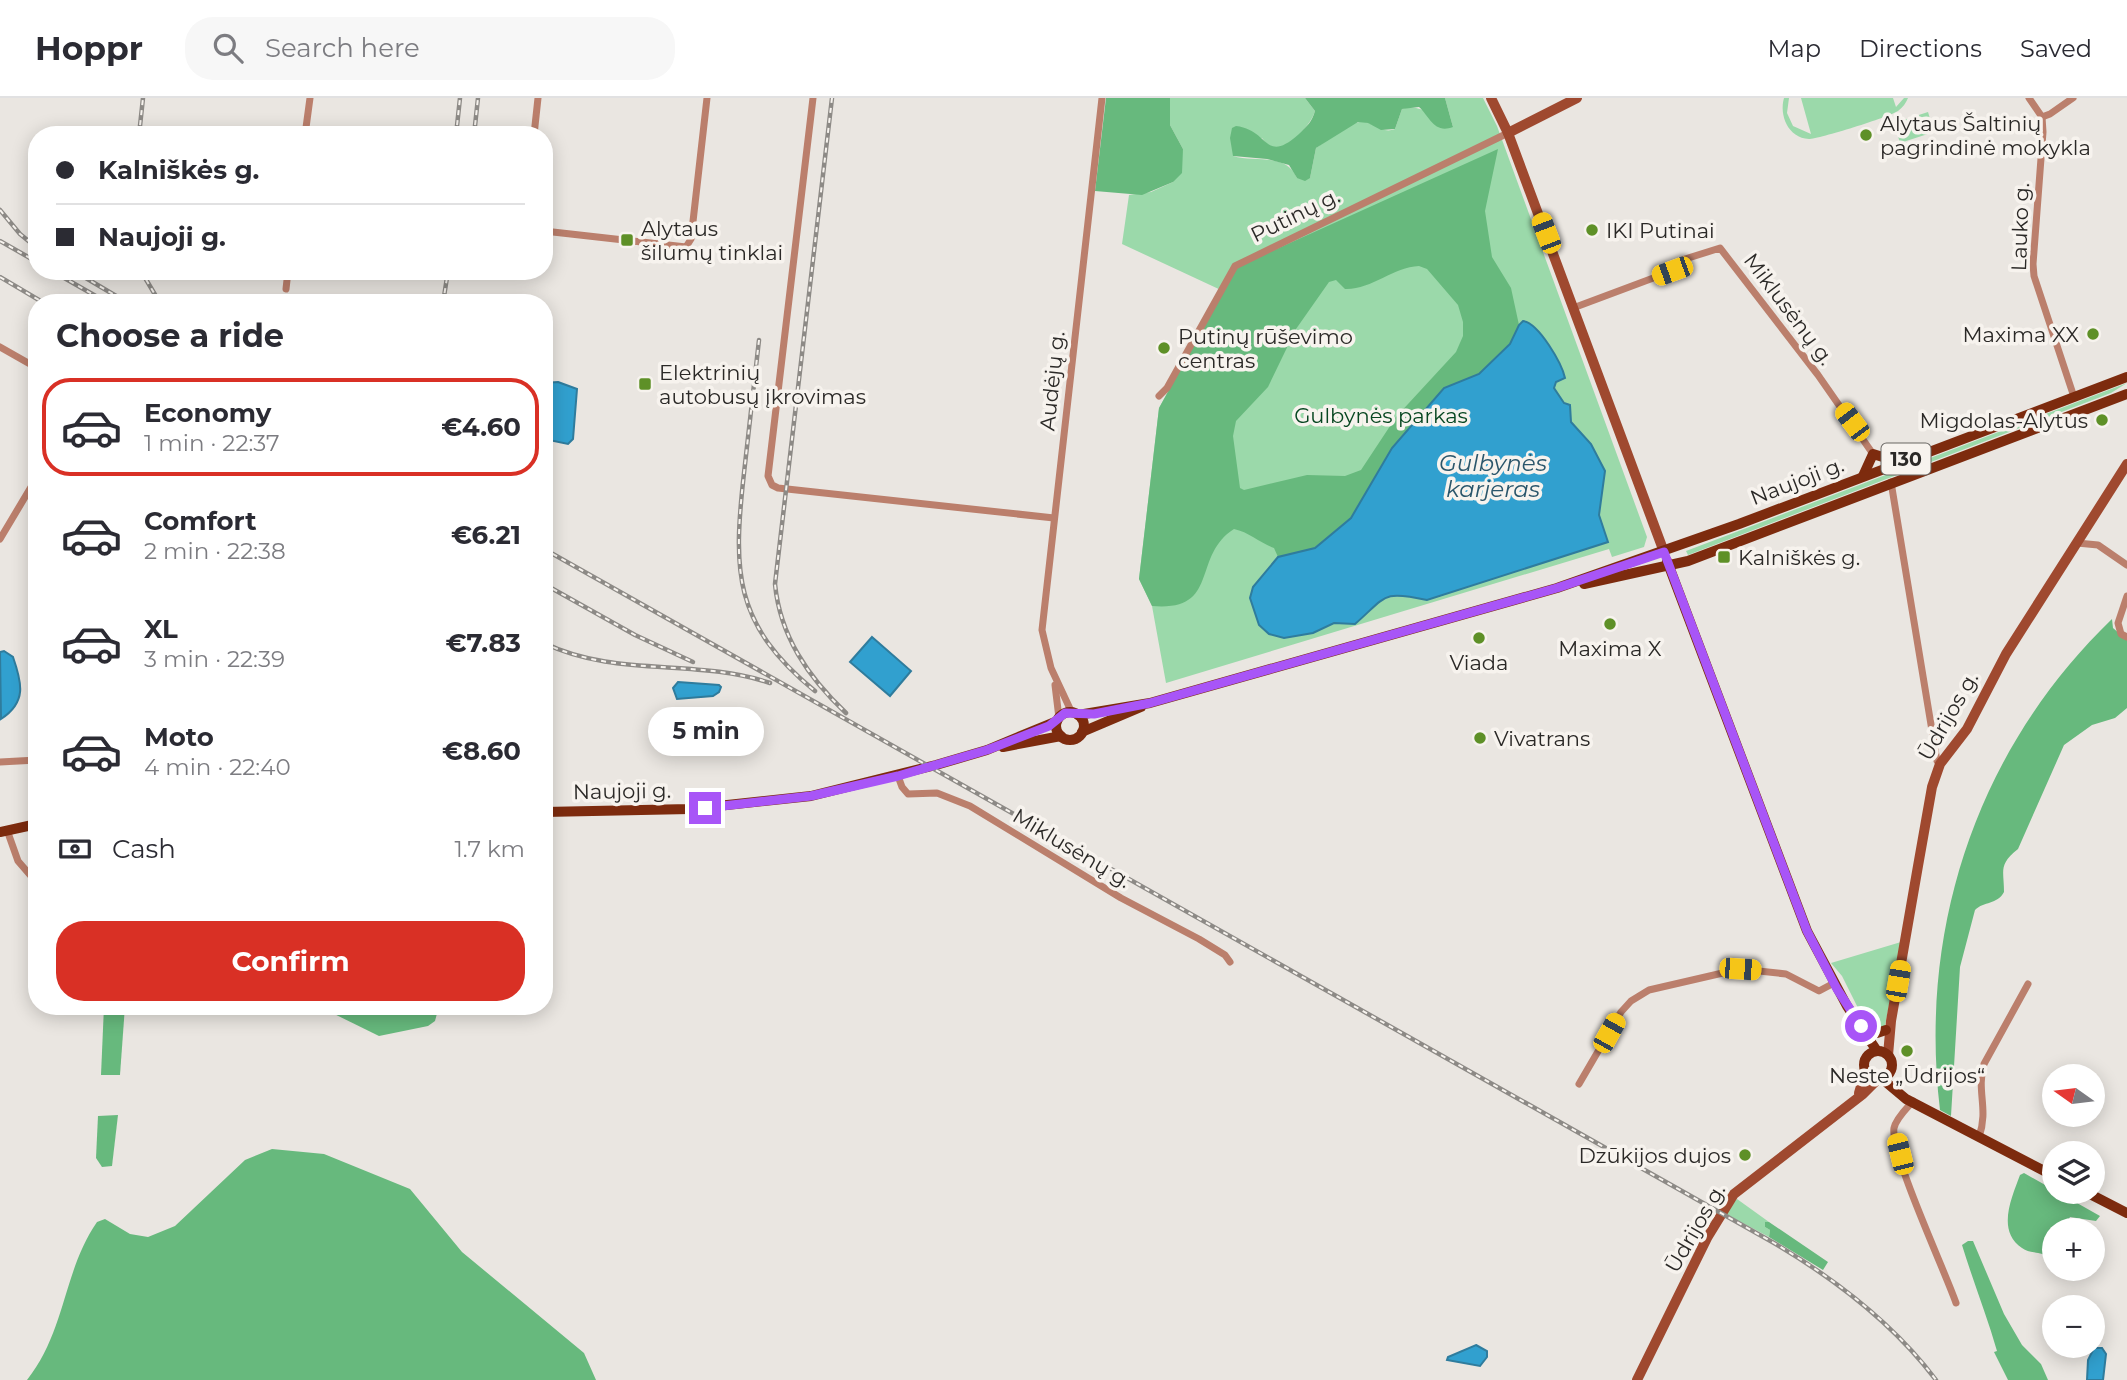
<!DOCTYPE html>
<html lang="en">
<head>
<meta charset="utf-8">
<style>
	:root { --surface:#fff; --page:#f7f7f7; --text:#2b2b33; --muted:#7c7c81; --line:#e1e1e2; --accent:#d93025 }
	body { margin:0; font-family:Montserrat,sans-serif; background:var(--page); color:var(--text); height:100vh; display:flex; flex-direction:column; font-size:26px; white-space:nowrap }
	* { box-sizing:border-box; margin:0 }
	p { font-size:23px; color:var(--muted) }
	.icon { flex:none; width:38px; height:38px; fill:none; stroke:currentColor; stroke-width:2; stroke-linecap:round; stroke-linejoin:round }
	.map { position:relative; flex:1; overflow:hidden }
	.details { position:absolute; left:28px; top:196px; width:525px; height:721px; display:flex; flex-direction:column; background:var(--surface); border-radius:28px; box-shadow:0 4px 18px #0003 }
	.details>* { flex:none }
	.top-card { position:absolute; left:28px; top:28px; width:525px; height:154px; border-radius:28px; box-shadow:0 4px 18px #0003; display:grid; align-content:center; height:154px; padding:0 28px; background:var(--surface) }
	.needle { width:46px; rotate:284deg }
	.fabs { position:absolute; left:2042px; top:966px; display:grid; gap:14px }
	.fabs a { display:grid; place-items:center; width:63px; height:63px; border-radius:50%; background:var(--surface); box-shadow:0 4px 18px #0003; font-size:35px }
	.end { position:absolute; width:32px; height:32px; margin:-16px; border:9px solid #a855f7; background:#fff; box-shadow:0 0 0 4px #fff }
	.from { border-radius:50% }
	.bubble { position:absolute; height:49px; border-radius:24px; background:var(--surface); box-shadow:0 4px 18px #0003; font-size:23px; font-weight:700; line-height:49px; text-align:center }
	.car { position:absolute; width:21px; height:42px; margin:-21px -10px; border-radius:9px; box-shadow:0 0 5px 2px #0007; background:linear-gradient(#f5c518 24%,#345 0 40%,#f5c518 0 76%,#345 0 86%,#f5c518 0) }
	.top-card b { display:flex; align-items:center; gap:24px; height:66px; font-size:26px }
	.top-card b+b { border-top:2px solid var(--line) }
	.top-card i { width:18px; height:18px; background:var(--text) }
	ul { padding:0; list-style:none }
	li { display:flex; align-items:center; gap:21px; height:98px; margin:0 14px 10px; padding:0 14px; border:4px solid transparent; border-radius:28px }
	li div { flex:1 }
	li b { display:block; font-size:26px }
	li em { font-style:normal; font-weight:700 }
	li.current { border-color:var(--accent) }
	li>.icon { width:63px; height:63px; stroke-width:1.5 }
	h2 { padding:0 28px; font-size:32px; line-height:84px }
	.pay { display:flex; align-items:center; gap:18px; height:77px; padding:0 28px; font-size:26px }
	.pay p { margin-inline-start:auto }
	.primary-button { display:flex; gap:14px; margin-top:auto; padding:14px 28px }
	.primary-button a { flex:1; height:80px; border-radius:28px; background:var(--accent); color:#fff; font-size:28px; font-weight:700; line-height:80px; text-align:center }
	header { display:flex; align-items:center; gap:42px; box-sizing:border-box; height:98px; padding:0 35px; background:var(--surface); border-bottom:2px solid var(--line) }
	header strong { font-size:33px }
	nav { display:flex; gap:38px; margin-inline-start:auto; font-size:24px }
	.search { width:490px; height:63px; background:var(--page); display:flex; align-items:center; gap:18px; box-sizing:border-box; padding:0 24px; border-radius:28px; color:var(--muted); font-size:26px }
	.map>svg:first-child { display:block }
	.green { fill:#9bd9aa }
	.forest { fill:#67b97d; fill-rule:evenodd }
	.water { fill:#31a0cf; stroke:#2f7c9d; stroke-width:2 }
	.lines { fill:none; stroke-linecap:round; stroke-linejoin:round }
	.street { stroke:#bb7f6c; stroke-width:7 }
	.secondary { stroke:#9f492f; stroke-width:10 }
	.primary { stroke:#7d2b0e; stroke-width:10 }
	.rail-casing { stroke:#8d8a86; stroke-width:4.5 }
	.rail { stroke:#f7f3ee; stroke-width:2; stroke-dasharray:5; stroke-linecap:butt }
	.route { stroke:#a855f7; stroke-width:9 }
	.poi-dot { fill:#5e9027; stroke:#f7f3ee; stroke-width:2.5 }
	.labels { text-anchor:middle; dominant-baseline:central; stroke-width:7; stroke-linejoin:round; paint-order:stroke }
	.shield { fill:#f7f3ee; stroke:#686663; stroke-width:2 }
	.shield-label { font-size:19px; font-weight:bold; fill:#2b2927 }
	.poi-label { font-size:21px; fill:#2b2927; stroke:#f7f3ee; text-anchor:start }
	.street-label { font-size:21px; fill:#2b2927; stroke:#f7f3ee }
	.park-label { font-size:21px; fill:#074721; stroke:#f7f3ee }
	.water-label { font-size:23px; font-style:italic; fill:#2a566b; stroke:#f7f3ee }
</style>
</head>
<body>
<header>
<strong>Hoppr</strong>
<div class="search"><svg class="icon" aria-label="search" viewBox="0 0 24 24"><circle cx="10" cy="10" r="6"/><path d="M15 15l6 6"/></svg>Search here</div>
<nav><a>Map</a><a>Directions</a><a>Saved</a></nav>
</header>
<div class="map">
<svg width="2127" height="1282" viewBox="0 0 2127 1282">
	<rect width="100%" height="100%" fill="#eae6e1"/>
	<g class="green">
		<path d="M1170,0h135l10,13c-3,12 -26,39 -40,37 -6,0 -9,-5 -13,-10l-29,18c22,7 53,-4 64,22h13l6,-30c12,-8 28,-23 43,-26 14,-2 22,13 36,7l7,-20c18,-6 35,9 51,18l-8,-29h38l14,28 150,411 -3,10 -32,10 -3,-8 -443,134 -14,-77 -13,-27 20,-171 64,-117 -101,-47 7,-49 22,-3 22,-10 10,-33 -13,-24z"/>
		<path d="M1784,0h5l-2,15 6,13 18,8 -10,-36h92l3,9 8,-9h4c-2,5 -5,9 -10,13 -9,6 -79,28 -89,28 -21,-1 -30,-24 -25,-41z"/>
		<polygon points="1928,14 1934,34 1900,45 1894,25"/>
		<polygon points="2127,285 2111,295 1688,457 1686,453"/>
		<polygon points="1901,844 1885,928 1882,930 1867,928 1842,878 1831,865"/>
		<polygon points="1737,1101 1769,1124 1765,1124 1765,1129 1770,1132 1769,1139 1724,1115"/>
	</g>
	<g class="forest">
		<polygon points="1106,0 1170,0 1170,27 1183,51 1182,75 1173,84 1142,97 1095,93"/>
		<path d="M1305,0h140l8,29c-19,7 -23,-10 -34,-20l-17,2 -7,20 -14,1 -13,-7 -10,-1 -42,26 -6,30 -5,3 -8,-3 -8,-13 -22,-6 -34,-3 -3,-18 2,-10 4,-2c34,4 28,39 63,8 8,-8 13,-12 16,-23z"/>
		<path d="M1498,51l-13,62 7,46 19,31 8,37 -9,19 -31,30 -35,14 -52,60 -41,70 -15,14 -21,16 -37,9 -4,-9c-14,-5 -25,-16 -40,-19 -43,27 -13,83 -82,77l-13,-27 20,-171 78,-141zM1419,168l8,3 31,36 5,17v14l-7,16 -60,65 -35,53 -16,6 -38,-1 -63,15 -4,-2 -7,-52 3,-15 32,-34 28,-58 33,-47 7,-2 9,9c26,1 48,-22 74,-23z"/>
		<path d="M2112,521l1,9 14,12v68l-12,10 -23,7 -28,20 -46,104c-20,16 -14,21 -14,43 -7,13 -20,9 -29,18l-15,57 -9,149 -11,-6c-22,-183 38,-362 172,-491z"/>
		<polygon points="104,908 125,908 120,977 101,977"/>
		<polygon points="318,908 439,908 435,923 428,928 379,938"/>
		<polygon points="118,1017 112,1068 102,1069 96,1060 98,1018"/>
		<path d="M272,1051l52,5 86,35 52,63 122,101 12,27h-569c39,-49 36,-109 70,-158l8,-3 25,15 18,3 27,-11 70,-66z"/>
		<path d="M2024,1075l76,43 -4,5 -26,-4 -7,13h-9v15l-6,12c-8,-6 -18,-3 -26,-9 -26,-17 -10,-51 -2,-73z"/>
		<polygon points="1765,1124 1769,1124 1828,1164 1823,1172 1769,1139 1770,1132 1765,1129"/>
		<path d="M1968,1143h5l31,73 18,31 19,19 7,16h-40l-14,-28 3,-1c-10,-35 -24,-70 -35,-106z"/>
	</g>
	<g class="water">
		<path d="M1523,223c16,2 39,43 42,57l-9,4 -2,6 10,15 6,2 1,17 20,22 14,27 -6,44 9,27 -181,58c-45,-10 -40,-4 -72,24l-21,-1 -21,10 -29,5 -15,-4 -10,-9 -9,-27 3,-11 25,-30 37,-9 36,-30 41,-70 52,-60 35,-14 31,-30 9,-19z"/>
		<polygon points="558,284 577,291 573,341 568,346 544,341 544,285"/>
		<polygon points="872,539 911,573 890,598 850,564"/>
		<path d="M4,553l9,6c9,26 14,45 -12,62l-1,-67z"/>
		<polygon points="678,584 719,587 721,589 719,594 713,598 677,601 673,590"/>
		<polygon points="1476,1247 1487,1253 1487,1259 1480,1268 1447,1262 1448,1259"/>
		<polygon points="2094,1250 2102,1250 2106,1256 2103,1282 2087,1282 2088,1262"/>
	</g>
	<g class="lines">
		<g class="street">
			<polyline points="813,0 768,378 772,387 778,390 1054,420"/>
			<polyline points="2029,0 2042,19 2043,34 2033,166 2034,178 2074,299"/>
			<polyline points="2042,19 2050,16 2073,0"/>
			<polyline points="305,37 310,0"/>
			<polyline points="534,37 538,0"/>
			<polyline points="544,133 686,149 691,141 707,0"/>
			<polyline points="286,191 288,173"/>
			<polyline points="1573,210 1672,173 1682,162 1720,150 1818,277 1873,356"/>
			<polyline points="0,249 37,270"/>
			<polyline points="1159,298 1167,290 1235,168 1508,35"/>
			<polyline points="1891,384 1937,663 1940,666"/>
			<polyline points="0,441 37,379"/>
			<polyline points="2077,445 2098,447 2127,467"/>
			<polyline points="2127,498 2118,525 2121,536 2127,539"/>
			<polyline points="1055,587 1059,620"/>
			<polyline points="1072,615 1051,570 1042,532 1102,0"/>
			<polyline points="0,664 37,662"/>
			<polyline points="898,678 902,689 908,696 937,695 970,708 1121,800 1199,841 1225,857 1230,864"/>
			<polyline points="7,732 18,763 37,785"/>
			<polyline points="1579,986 1621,914 1631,903 1649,892 1740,871 1786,876 1819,893 1834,885"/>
			<path d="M1913,1003c-6,7 -17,17 -19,27 -4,25 51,143 62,175"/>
			<path d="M1979,1039c10,-29 -3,-45 5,-73l44,-80"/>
		</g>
		<g class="secondary">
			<polyline points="1491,0 1508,35 1664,454"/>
			<polyline points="1508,35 1577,0"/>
			<polyline points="1888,957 1891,923 1918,768 1932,689 1940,666 1967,631 2006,556 2127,366"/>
			<polyline points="1859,995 1866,972"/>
			<polyline points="1637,1282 1707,1140 1734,1096 1863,996 1879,980"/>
		</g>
		<g class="primary">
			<polyline points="1863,378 1873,356 1899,364"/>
			<polyline points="1667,463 1807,833 1847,908 1877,953"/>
			<polyline points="1584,486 1688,463 2127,296"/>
			<circle cx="1070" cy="628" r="14"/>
			<polyline points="1078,617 1150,605 1557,490 1739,426 2127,279"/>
			<polyline points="1082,634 1141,609"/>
			<polyline points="1003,649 1061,638"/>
			<polyline points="544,714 690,711 811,698 936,667 987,652 1057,623"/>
			<polyline points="0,734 37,726"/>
			<polyline points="1863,929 1877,935 1886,932"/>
			<circle cx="1878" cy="967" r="14"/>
			<polyline points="1881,980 1906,1001 2054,1078"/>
			<polyline points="2086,1094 2127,1115"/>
		</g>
		<defs>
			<g id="rail">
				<path d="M832,0l-57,486c5,52 33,93 71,129"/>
				<polyline points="139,37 143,0"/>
				<polyline points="456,37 460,0"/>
				<polyline points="474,37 478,0"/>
				<polyline points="0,112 20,136 37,150"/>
				<polyline points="0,143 37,164"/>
				<polyline points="52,173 108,205"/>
				<polyline points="74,173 128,205"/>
				<polyline points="141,173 160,205"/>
				<polyline points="0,179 44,205"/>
				<polyline points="443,205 448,173"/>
				<path d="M759,242c-5,44 -10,89 -15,133 -11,98 -11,151 71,218"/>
				<path d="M544,451l1230,694c61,36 119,80 162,137"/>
				<polyline points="544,486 635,537 693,564"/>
				<path d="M544,545c72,35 152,15 226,40"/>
			</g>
		</defs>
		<use href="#rail" class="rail-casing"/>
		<use href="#rail" class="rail"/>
	</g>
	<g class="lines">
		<polyline class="route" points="705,710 811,698 898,678 987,652 1049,628 1065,615 1094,616 1150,605 1557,490 1664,454 1807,833 1837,891 1861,928"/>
	</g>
	<g class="poi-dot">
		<circle cx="1866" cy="37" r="7"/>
		<circle cx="1592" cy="132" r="7"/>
		<rect x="620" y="135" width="14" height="14" rx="3.5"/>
		<circle cx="2093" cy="236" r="7"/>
		<circle cx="1164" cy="250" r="7"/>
		<rect x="638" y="279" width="14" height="14" rx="3.5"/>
		<circle cx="2102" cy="322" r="7"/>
		<rect x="1717" y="452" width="14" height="14" rx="3.5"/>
		<circle cx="1610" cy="526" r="7"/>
		<circle cx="1479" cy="540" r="7"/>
		<circle cx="1480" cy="640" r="7"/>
		<circle cx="1907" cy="953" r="7"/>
		<circle cx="1745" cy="1057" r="7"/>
	</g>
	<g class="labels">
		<rect class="shield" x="1881.5" y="345.5" width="49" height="31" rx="5"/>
		<g class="shield-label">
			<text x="1906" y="361">130</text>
		</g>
		<g class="poi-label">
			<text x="1880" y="25">Alytaus Šaltinių<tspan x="1880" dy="24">pagrindinė mokykla</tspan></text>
			<text x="641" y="130">Alytaus<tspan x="641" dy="24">šilumų tinklai</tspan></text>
			<text x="1606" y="132">IKI Putinai</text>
			<text x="2079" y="236" text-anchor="end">Maxima XX</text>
			<text x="1178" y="238">Putinų rūševimo<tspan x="1178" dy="24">centras</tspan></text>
			<text x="659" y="274">Elektrinių<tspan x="659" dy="24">autobusų įkrovimas</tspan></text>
			<text x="2088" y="322" text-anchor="end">Migdolas-Alytus</text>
			<text x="1738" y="459">Kalniškės g.</text>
			<text x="1610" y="550" text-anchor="middle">Maxima X</text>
			<text x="1479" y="564" text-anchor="middle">Viada</text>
			<text x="1494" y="640">Vivatrans</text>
			<text x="1907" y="977" text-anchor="middle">Neste „Ūdrijos“</text>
			<text x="1731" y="1057" text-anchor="end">Dzūkijos dujos</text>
		</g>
		<g class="street-label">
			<text transform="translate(1295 117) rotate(-26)">Putinų g.</text>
			<text transform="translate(2020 129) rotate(-88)">Lauko g.</text>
			<text transform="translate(1789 211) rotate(53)">Miklusėnų g.</text>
			<text transform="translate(1052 283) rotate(-84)">Audėjų g.</text>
			<text transform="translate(1797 383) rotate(-21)">Naujoji g.</text>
			<text transform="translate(1948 618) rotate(-60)">Ūdrijos g.</text>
			<text transform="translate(622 693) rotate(-1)">Naujoji g.</text>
			<text transform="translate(1072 750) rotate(31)">Miklusėnų g.</text>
			<text transform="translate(1695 1130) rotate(-60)">Ūdrijos g.</text>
		</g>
		<g class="park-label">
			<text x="1381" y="317">Gulbynės parkas</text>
		</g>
		<g class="water-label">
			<text x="1493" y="365">Gulbynės<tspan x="1493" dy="26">karjeras</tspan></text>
		</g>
	</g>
</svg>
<div class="fabs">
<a><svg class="needle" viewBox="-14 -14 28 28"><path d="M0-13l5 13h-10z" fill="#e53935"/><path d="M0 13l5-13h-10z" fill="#7c7c81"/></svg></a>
<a><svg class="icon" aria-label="layers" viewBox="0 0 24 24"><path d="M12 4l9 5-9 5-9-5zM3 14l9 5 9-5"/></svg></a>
<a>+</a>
<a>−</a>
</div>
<i class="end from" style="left:1861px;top:928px"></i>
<i class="end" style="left:705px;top:710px"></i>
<div class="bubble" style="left:648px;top:609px;width:116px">5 min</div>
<i class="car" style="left:1546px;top:135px;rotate:339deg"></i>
<i class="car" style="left:1672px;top:173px;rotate:250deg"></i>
<i class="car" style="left:1852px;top:324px;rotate:323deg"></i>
<i class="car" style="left:1740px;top:871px;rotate:94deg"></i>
<i class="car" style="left:1898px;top:883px;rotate:10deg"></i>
<i class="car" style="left:1609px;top:935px;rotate:29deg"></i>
<i class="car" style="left:1900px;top:1056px;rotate:346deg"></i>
<div class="top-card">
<b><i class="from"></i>Kalniškės g.</b>
<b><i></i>Naujoji g.</b>
</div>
<section class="details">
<h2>Choose a ride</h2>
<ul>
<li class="current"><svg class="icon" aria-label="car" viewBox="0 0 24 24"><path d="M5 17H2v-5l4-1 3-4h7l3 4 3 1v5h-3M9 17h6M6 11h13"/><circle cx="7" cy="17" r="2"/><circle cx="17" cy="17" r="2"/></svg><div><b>Economy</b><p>1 min · 22:37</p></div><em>€4.60</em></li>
<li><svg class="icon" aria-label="car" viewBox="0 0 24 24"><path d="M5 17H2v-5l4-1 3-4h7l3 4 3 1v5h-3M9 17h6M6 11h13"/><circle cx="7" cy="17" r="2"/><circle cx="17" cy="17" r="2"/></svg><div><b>Comfort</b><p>2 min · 22:38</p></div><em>€6.21</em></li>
<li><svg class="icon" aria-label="car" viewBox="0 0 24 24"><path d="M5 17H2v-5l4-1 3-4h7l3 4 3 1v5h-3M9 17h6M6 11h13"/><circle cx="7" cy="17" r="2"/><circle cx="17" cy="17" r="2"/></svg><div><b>XL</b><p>3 min · 22:39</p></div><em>€7.83</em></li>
<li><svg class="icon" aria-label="car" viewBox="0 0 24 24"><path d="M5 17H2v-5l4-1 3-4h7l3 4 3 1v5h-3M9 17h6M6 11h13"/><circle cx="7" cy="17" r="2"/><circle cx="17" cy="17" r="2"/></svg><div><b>Moto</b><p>4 min · 22:40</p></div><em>€8.60</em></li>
</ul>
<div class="pay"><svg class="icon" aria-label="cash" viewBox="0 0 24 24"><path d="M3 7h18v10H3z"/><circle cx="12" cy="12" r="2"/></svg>Cash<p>1.7 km</p></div>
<div class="primary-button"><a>Confirm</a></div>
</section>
</div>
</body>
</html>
